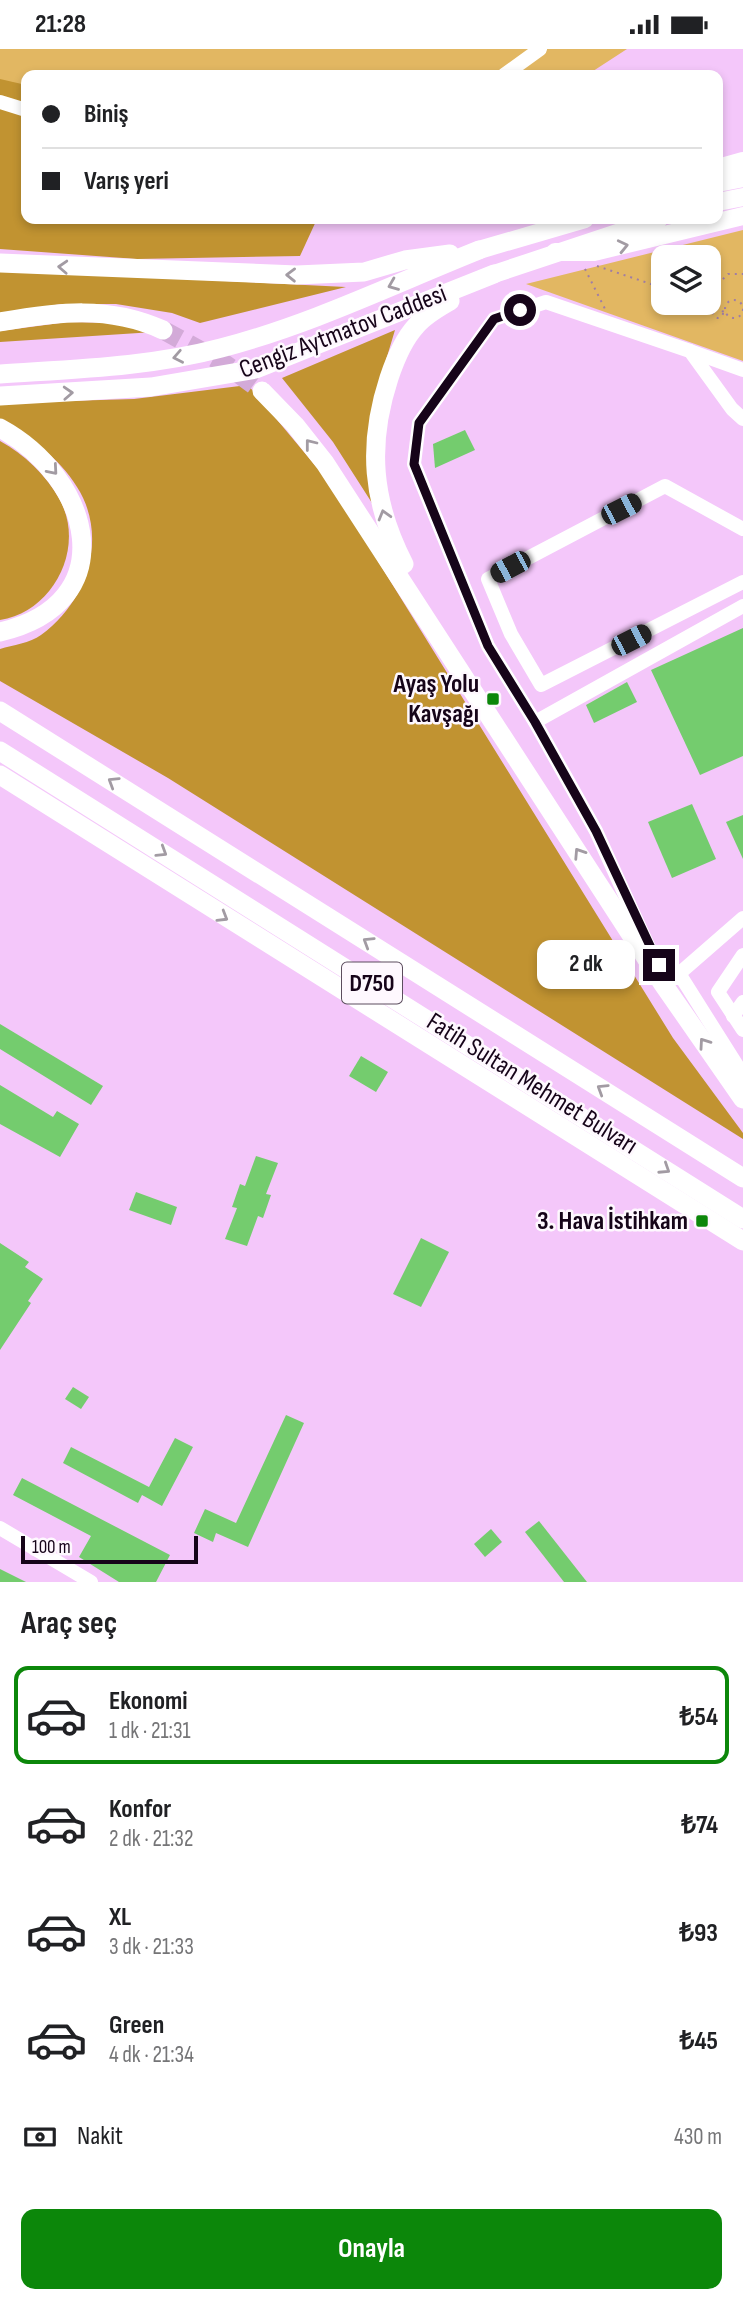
<!DOCTYPE html>
<html lang="tr">
<head>
<meta charset="utf-8">
<style>
	:root { --surface:#fff; --page:#f6f6f6; --text:#202124; --muted:#757577; --line:#e0e0e0; --accent:#0c870a }
	body { margin:0; font-family:"Sofia Sans Condensed",sans-serif; background:var(--page); color:var(--text); height:100vh; display:flex; flex-direction:column; font-size:26px; white-space:nowrap }
	* { box-sizing:border-box; margin:0 }
	p { font-size:23px; color:var(--muted) }
	.icon { flex:none; width:38px; height:38px; fill:none; stroke:currentColor; stroke-width:2; stroke-linecap:round; stroke-linejoin:round }
	.map { position:relative; height:1533px; overflow:hidden }
	.panel { display:flex; flex-direction:column; background:var(--surface); flex:1 }
	.panel>* { flex:none }
	.hud { position:absolute; left:21px; top:21px; width:702px; height:154px; border-radius:14px; box-shadow:0 4px 10px #0003; display:grid; align-content:center; height:154px; padding:0 21px; background:var(--surface) }
	.controls { position:absolute; left:651px; top:196px; display:grid; gap:14px }
	.controls a { display:grid; place-items:center; width:70px; height:70px; border-radius:14px; background:var(--surface); box-shadow:0 4px 10px #0003; font-size:35px }
	.scale { position:absolute; left:21px; bottom:18px; width:177px; box-sizing:border-box; padding-left:7px; border:4px solid #160419; border-top:0; font-size:19px; line-height:24px; white-space:nowrap; color:#160419; -webkit-text-stroke:5px #fef8fe; paint-order:stroke }
	.end { position:absolute; width:32px; height:32px; margin:-16px; border:9px solid #160419; background:#fff; box-shadow:0 0 0 4px #fff }
	.from { border-radius:50% }
	.bubble { position:absolute; height:49px; border-radius:14px; background:var(--surface); box-shadow:0 4px 10px #0003; font-size:23px; font-weight:700; line-height:49px; text-align:center }
	.car { position:absolute; width:21px; height:42px; margin:-21px -10px; border-radius:9px; box-shadow:0 0 5px 2px #0007; background:linear-gradient(#222 24%,#8ab4d8 0 40%,#222 0 76%,#8ab4d8 0 86%,#222 0) }
	.hud b { display:flex; align-items:center; gap:24px; height:66px; font-size:26px }
	.hud b+b { border-top:2px solid var(--line) }
	.hud i { width:18px; height:18px; background:var(--text) }
	ul { padding:0; list-style:none }
	li { display:flex; align-items:center; gap:21px; height:98px; margin:0 14px 10px; padding:0 7px; border:4px solid transparent; border-radius:14px }
	li div { flex:1 }
	li b { display:block; font-size:26px }
	li em { font-style:normal; font-weight:700 }
	li.active { border-color:var(--accent) }
	li>.icon { width:63px; height:63px; stroke-width:1.5 }
	h2 { padding:0 21px; font-size:32px; line-height:84px }
	.pay { display:flex; align-items:center; gap:18px; height:77px; padding:0 21px; font-size:26px }
	.pay p { margin-inline-start:auto }
	.button { display:flex; gap:14px; margin-top:auto; padding:14px 21px }
	.button a { flex:1; height:80px; border-radius:14px; background:var(--accent); color:#fff; font-size:28px; font-weight:700; line-height:80px; text-align:center }
	.status { display:flex; justify-content:space-between; align-items:center; height:49px; padding:0 35px; background:var(--surface); direction:ltr }
	.status svg { height:19px; fill:currentColor }
	.map>svg:first-child { display:block }
	.green { fill:#e2b762; fill-rule:evenodd }
	.forest { fill:#c19331 }
	.building { fill:#74cc6e }
	.lines { fill:none; stroke-linecap:round; stroke-linejoin:round }
	.highway-tunnel { stroke:#d3aad8; stroke-width:19; stroke-dasharray:19 10; stroke-linecap:butt }
	.path { stroke:#a07da5; stroke-width:2; stroke-dasharray:2 5; stroke-linecap:butt }
	.minor { stroke:#fff; stroke-width:14 }
	.major { stroke:#fff; stroke-width:18 }
	.highway { stroke:#fff; stroke-width:19 }
	.oneway { stroke:#a29ba3 }
	.route { stroke:#160419; stroke-width:9 }
	.poi-dot { fill:#0c870a; stroke:#fef8fe; stroke-width:2.5 }
	.labels { text-anchor:middle; dominant-baseline:central; stroke-width:5; stroke-linejoin:round; paint-order:stroke }
	.shield { fill:#fef8fe; stroke:#5c4d5e; stroke-width:2 }
	.shield-label { font-size:24px; font-weight:bold; fill:#160419 }
	.street-label { font-size:26px; fill:#160419; stroke:#fef8fe }
	.poi-label { font-size:26px; font-weight:bold; fill:#160419; stroke:#fef8fe; text-anchor:end }
</style>
</head>
<body>
<div class="status"><b>21:28</b><svg viewBox="0 0 49 12"><path d="M0 12V9h3v3zM5 12V6h3v6zM10 12V3h3v9zM15 12V0h3v12zM26 1h20v11H26zM47 4h2v5h-2z"/></svg></div>
<div class="map">
<svg width="743" height="1533" viewBox="0 0 743 1533">
	<rect width="100%" height="100%" fill="#f4c7fa"/>
	<g class="green">
		<polygon points="0,0 627,0 587,26 26,26 26,66 0,59"/>
		<path d="M743,181v131l-217,-77zM709,208v46h-46v-46z"/>
	</g>
	<g class="forest">
		<polygon points="0,30 26,36 26,170 317,170 300,207 137,210 0,200"/>
		<polygon points="0,221 346,238 200,274 172,264 116,255 62,255 0,264"/>
		<polygon points="68,273 114,274 154,283 0,293 0,282"/>
		<polygon points="395,281 377,341 372,454 333,393 282,329"/>
		<path d="M248,336l81,97 344,556 70,95v6l-575,-361 -168,-97v-32c13,-4 30,-6 41,-14 46,-33 68,-98 36,-148 -18,-30 -47,-49 -77,-66v-18l134,-4z"/>
		<path d="M0,392c24,13 46,34 60,59 26,49 -8,112 -60,120z"/>
	</g>
	<g class="building">
		<polygon points="465,381 475,401 435,419 433,395"/>
		<polygon points="743,579 743,707 700,726 651,621"/>
		<polygon points="627,633 637,653 594,674 586,656"/>
		<polygon points="692,755 716,810 672,829 648,773"/>
		<polygon points="743,766 743,810 726,773"/>
		<polygon points="0,975 103,1037 91,1056 0,1000"/>
		<polygon points="361,1007 388,1023 376,1043 349,1027"/>
		<polygon points="0,1036 53,1068 57,1062 79,1075 60,1108 0,1075"/>
		<polygon points="256,1107 278,1114 266,1145 271,1146 263,1169 258,1167 247,1197 225,1190 237,1159 232,1158 240,1135 245,1137"/>
		<polygon points="136,1143 177,1158 171,1176 129,1161"/>
		<polygon points="421,1189 449,1203 421,1258 393,1245"/>
		<polygon points="0,1194 29,1213 25,1218 43,1230 28,1252 31,1254 0,1301"/>
		<polygon points="73,1338 89,1348 81,1360 65,1350"/>
		<polygon points="286,1366 304,1374 248,1498 216,1484 213,1493 194,1484 205,1460 236,1474"/>
		<polygon points="175,1389 193,1398 162,1457 142,1446 138,1454 63,1414 71,1398 149,1438"/>
		<polygon points="22,1429 170,1506 156,1533 119,1533 79,1508 91,1487 13,1446"/>
		<polygon points="539,1472 587,1533 564,1533 525,1483"/>
		<polygon points="491,1480 502,1493 485,1508 474,1495"/>
		<polygon points="0,1520 26,1533 0,1533"/>
	</g>
	<g class="lines">
		<polyline class="highway-tunnel" points="163,281 225,315 262,342"/>
		<g class="path">
			<polyline points="597,217 663,239"/>
			<polyline points="585,220 605,260"/>
			<polyline points="713,240 728,225 743,225"/>
			<circle cx="734" cy="260" r="9"/>
			<polyline points="670,254 682,254"/>
			<polyline points="689,254 686,260 692,265 699,261 697,254"/>
			<polyline points="704,254 711,256 718,252 716,242 709,240"/>
			<circle cx="718" cy="264" r="5"/>
		</g>
		<g class="minor">
			<polyline points="504,26 540,0"/>
			<polyline points="0,53 26,61"/>
			<polyline points="690,302 743,321"/>
			<polyline points="743,480 665,437 488,530 511,585 541,636 743,533"/>
			<polyline points="535,673 743,557"/>
			<polyline points="650,901 596,782 535,673 488,597 414,415 419,374 494,270 546,253 690,302 732,360 743,370"/>
			<polyline points="743,906 718,943 743,981"/>
			<polyline points="680,926 743,1026"/>
			<polyline points="673,930 743,869"/>
			<polyline points="733,967 743,953"/>
			<polyline points="0,1479 91,1533"/>
		</g>
		<g class="major">
			<polyline points="718,119 743,112"/>
			<polyline points="718,134 743,129"/>
			<polyline points="718,153 743,148"/>
			<polyline points="479,201 585,170"/>
			<polyline points="555,203 594,203 743,167"/>
			<polyline points="494,225 659,170"/>
		</g>
		<g class="highway">
			<polyline points="0,214 297,226 364,223 405,211 450,205"/>
			<path d="M0,273c58,-10 108,-17 163,8"/>
			<path d="M0,325c73,-5 150,-7 221,-26 89,-23 173,-64 258,-98"/>
			<polyline points="262,342 295,376 325,414 663,935 743,1050"/>
			<polyline points="0,347 151,338 256,320 494,225"/>
			<path d="M0,379c92,50 125,175 0,204"/>
			<path d="M404,515c-32,-62 -37,-119 -15,-186 6,-18 14,-38 27,-52 9,-11 22,-18 34,-25"/>
			<polyline points="0,662 743,1129"/>
			<polyline points="0,702 743,1170"/>
			<polyline points="0,726 743,1192"/>
		</g>
	</g>
	<defs><path id="oneway-chevron" d="M-2-3.5L2.5 0L-2 3.5" fill="none" stroke-width="1.6" stroke-linecap="round" stroke-linejoin="round" transform="scale(1.75)"/></defs>
	<g class="oneway">
		<use href="#oneway-chevron" transform="translate(623 197) rotate(-13)"/>
		<use href="#oneway-chevron" transform="translate(63 218) rotate(-177)"/>
		<use href="#oneway-chevron" transform="translate(291 226) rotate(-179)"/>
		<use href="#oneway-chevron" transform="translate(393 236) rotate(158)"/>
		<use href="#oneway-chevron" transform="translate(178 308) rotate(169)"/>
		<use href="#oneway-chevron" transform="translate(68 344) rotate(-3)"/>
		<use href="#oneway-chevron" transform="translate(310 395) rotate(-128)"/>
		<use href="#oneway-chevron" transform="translate(53 421) rotate(49)"/>
		<use href="#oneway-chevron" transform="translate(384 466) rotate(-106)"/>
		<use href="#oneway-chevron" transform="translate(113 733) rotate(-148)"/>
		<use href="#oneway-chevron" transform="translate(162 803) rotate(32)"/>
		<use href="#oneway-chevron" transform="translate(579 804) rotate(-123)"/>
		<use href="#oneway-chevron" transform="translate(223 868) rotate(31)"/>
		<use href="#oneway-chevron" transform="translate(368 893) rotate(-148)"/>
		<use href="#oneway-chevron" transform="translate(704 994) rotate(-125)"/>
		<use href="#oneway-chevron" transform="translate(602 1040) rotate(-148)"/>
		<use href="#oneway-chevron" transform="translate(665 1120) rotate(33)"/>
	</g>
	<g class="lines">
		<polyline class="route" points="520,261 494,270 419,374 414,415 488,597 535,673 596,782 659,916"/>
	</g>
	<g class="poi-dot">
		<rect x="486" y="643" width="14" height="14" rx="3.5"/>
		<rect x="695" y="1165" width="14" height="14" rx="3.5"/>
	</g>
	<g class="labels">
		<rect class="shield" x="342" y="913.5" width="60" height="41" rx="5"/>
		<g class="shield-label">
			<text x="372" y="934">D750</text>
		</g>
		<g class="street-label">
			<text transform="translate(343 283) rotate(-21)">Cengiz Aytmatov Caddesi</text>
			<text transform="translate(532 1035) rotate(32)">Fatih Sultan Mehmet Bulvarı</text>
		</g>
		<g class="poi-label">
			<text x="479" y="635">Ayaş Yolu<tspan x="479" dy="30">Kavşağı</tspan></text>
			<text x="688" y="1172">3. Hava İstihkam</text>
		</g>
	</g>
</svg>
<div class="controls">
<a><svg class="icon" aria-label="layers" viewBox="0 0 24 24"><path d="M12 4l9 5-9 5-9-5zM3 14l9 5 9-5"/></svg></a>
</div>
<div class="scale">100 m</div>
<i class="end from" style="left:520px;top:261px"></i>
<i class="end" style="left:659px;top:916px"></i>
<div class="bubble" style="left:537px;top:891px;width:98px">2 dk</div>
<i class="car" style="left:621px;top:460px;rotate:63deg"></i>
<i class="car" style="left:510px;top:518px;rotate:242deg"></i>
<i class="car" style="left:631px;top:591px;rotate:63deg"></i>
<div class="hud">
<b><i class="from"></i>Biniş</b>
<b><i></i>Varış yeri</b>
</div>
</div>
<section class="panel">
<h2>Araç seç</h2>
<ul>
<li class="active"><svg class="icon" aria-label="car" viewBox="0 0 24 24"><path d="M5 17H2v-5l4-1 3-4h7l3 4 3 1v5h-3M9 17h6M6 11h13"/><circle cx="7" cy="17" r="2"/><circle cx="17" cy="17" r="2"/></svg><div><b>Ekonomi</b><p>1 dk · 21:31</p></div><em>₺54</em></li>
<li><svg class="icon" aria-label="car" viewBox="0 0 24 24"><path d="M5 17H2v-5l4-1 3-4h7l3 4 3 1v5h-3M9 17h6M6 11h13"/><circle cx="7" cy="17" r="2"/><circle cx="17" cy="17" r="2"/></svg><div><b>Konfor</b><p>2 dk · 21:32</p></div><em>₺74</em></li>
<li><svg class="icon" aria-label="car" viewBox="0 0 24 24"><path d="M5 17H2v-5l4-1 3-4h7l3 4 3 1v5h-3M9 17h6M6 11h13"/><circle cx="7" cy="17" r="2"/><circle cx="17" cy="17" r="2"/></svg><div><b>XL</b><p>3 dk · 21:33</p></div><em>₺93</em></li>
<li><svg class="icon" aria-label="car" viewBox="0 0 24 24"><path d="M5 17H2v-5l4-1 3-4h7l3 4 3 1v5h-3M9 17h6M6 11h13"/><circle cx="7" cy="17" r="2"/><circle cx="17" cy="17" r="2"/></svg><div><b>Green</b><p>4 dk · 21:34</p></div><em>₺45</em></li>
</ul>
<div class="pay"><svg class="icon" aria-label="cash" viewBox="0 0 24 24"><path d="M3 7h18v10H3z"/><circle cx="12" cy="12" r="2"/></svg>Nakit<p>430 m</p></div>
<div class="button"><a>Onayla</a></div>
</section>
</body>
</html>
